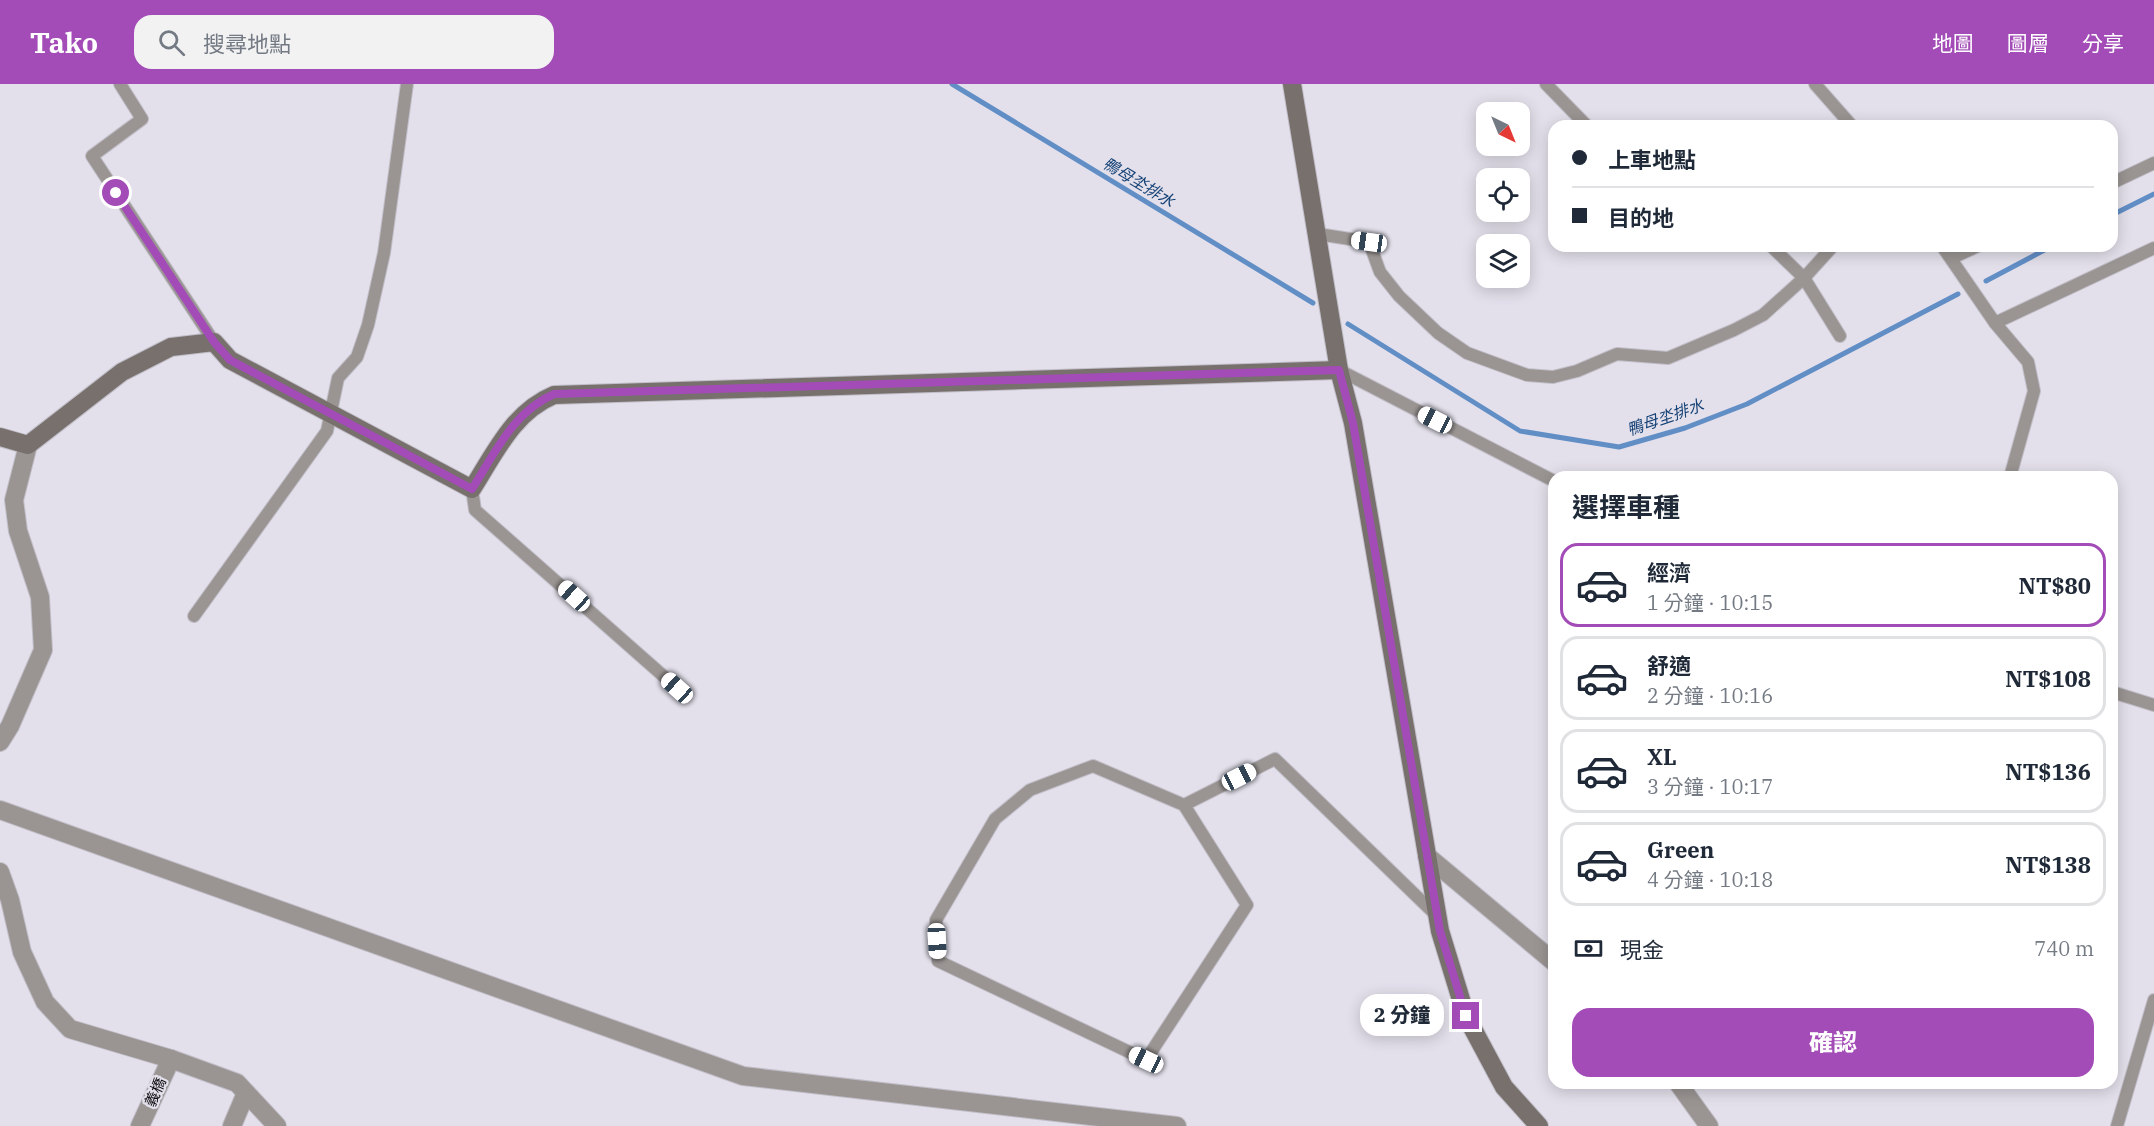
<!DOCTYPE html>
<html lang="zh-TW">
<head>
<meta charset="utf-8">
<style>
	:root { --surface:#fff; --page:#f2f2f3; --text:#1f2937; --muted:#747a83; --line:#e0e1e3; --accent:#a34bb7 }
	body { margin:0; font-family:"IBM Plex Serif","Noto Sans TC",serif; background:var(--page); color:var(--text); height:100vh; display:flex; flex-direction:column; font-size:22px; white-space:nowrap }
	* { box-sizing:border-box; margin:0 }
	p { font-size:20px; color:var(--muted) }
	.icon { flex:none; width:33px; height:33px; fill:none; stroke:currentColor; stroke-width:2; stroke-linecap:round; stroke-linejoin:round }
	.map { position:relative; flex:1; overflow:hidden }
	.sheet { position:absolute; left:1548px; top:387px; width:570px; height:618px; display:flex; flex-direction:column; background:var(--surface); border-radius:18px; box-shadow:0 3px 15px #0003 }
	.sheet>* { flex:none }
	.hud { position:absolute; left:1548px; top:36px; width:570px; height:132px; border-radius:18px; box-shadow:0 3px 15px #0003; display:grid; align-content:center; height:132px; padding:0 24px; background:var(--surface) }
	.needle { width:39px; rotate:137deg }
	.fabs { position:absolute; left:1476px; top:18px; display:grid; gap:12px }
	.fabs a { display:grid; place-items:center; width:54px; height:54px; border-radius:12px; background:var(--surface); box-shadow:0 3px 15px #0003; font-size:30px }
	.end { position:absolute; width:27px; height:27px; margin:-14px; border:8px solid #a34bb7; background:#fff; box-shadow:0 0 0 3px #fff }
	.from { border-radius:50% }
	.bubble { position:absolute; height:42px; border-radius:18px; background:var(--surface); box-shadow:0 3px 15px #0003; font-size:20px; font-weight:800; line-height:42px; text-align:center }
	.car { position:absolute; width:18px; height:36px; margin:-18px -9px; border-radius:8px; box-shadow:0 0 4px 2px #0007; background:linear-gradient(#fff 24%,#345 0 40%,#fff 0 76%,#345 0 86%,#fff 0) }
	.hud b { display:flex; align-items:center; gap:21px; height:57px; font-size:22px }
	.hud b+b { border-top:2px solid var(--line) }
	.hud i { width:15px; height:15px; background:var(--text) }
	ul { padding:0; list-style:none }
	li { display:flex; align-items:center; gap:18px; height:84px; margin:0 12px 9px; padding:0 12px; border:3px solid var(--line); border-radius:18px }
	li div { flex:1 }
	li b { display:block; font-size:22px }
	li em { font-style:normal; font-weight:800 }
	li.selected { border-color:var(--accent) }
	li>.icon { width:54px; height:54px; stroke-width:1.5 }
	h2 { padding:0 24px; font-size:27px; line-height:72px }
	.pay { display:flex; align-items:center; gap:15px; height:66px; padding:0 24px; font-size:22px }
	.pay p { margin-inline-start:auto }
	.action { display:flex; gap:12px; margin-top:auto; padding:12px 24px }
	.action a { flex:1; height:69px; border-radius:18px; background:var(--accent); color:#fff; font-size:24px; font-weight:800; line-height:69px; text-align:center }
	header { display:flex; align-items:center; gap:36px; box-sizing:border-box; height:84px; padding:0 30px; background:var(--accent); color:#fff }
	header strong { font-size:28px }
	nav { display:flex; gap:33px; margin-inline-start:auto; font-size:21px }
	.search { width:420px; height:54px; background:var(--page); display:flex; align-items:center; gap:15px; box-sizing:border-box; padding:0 21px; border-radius:18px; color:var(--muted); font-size:22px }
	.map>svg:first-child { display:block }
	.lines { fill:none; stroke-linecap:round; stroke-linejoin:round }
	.stream { stroke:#628ec6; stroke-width:5 }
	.lane-casing { stroke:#c1bec8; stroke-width:14 }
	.street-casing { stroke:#c1bec8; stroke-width:20 }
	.secondary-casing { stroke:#c1bec8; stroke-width:20 }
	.lane { stroke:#9a9593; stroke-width:12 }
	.street { stroke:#9a9593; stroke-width:18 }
	.secondary { stroke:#77706d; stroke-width:18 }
	.route { stroke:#a34bb7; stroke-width:8 }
	.labels { text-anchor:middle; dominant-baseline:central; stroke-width:4.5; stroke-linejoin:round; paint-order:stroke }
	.street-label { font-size:15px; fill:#0f0e11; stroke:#e3e0eb }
	.water-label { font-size:16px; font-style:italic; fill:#154276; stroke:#e3e0eb }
</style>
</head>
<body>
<header>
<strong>Tako</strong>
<div class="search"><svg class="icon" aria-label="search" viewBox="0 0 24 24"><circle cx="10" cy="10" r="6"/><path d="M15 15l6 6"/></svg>搜尋地點</div>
<nav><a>地圖</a><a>圖層</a><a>分享</a></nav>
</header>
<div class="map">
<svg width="2154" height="1042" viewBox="0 0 2154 1042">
	<rect width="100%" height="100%" fill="#e3e0eb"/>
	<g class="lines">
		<g class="stream">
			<polyline points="952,0 1313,219"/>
			<polyline points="2112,131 2154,110"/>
			<polyline points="1986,197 2052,162"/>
			<polyline points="1348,240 1520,347 1619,363 1685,344 1747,320 1958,210"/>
		</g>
		<defs>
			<g id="lane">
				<polyline points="120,0 142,35 92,72 214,258"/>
				<polyline points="1546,0 1587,42"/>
				<polyline points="1815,0 1852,42"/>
				<polyline points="2112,99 2154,79"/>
				<polyline points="1318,150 1369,158 1380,188 1399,212 1438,249 1467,269 1527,291 1553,293 1577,287 1617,270 1668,274 1734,246 1763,231 1804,194 1833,162"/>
				<polyline points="1771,162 1804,194 1840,252"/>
				<polyline points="1942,162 1995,239 2028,278 2034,307 2010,393"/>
				<polyline points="1952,174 1978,162"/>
				<polyline points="1995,239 2154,164"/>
				<polyline points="1339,286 1554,397"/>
				<polyline points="472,405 475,426 677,604"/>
				<polyline points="194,532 327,347 338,294 357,273 368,241 384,169 407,0"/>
				<polyline points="2112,608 2154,621"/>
				<polyline points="1184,721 1093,682 1030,706 995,735 936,836 938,877 1146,976 1247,821 1184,721 1275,675 1437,832"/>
				<polyline points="2117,1042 2154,916"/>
			</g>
			<g id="street">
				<polyline points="0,658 10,642 43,566 40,513 18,447 14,416 28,361"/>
				<polyline points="0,726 743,992 1177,1042"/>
				<polyline points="1427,772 1554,878"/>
				<polyline points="0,788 10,816 22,868 45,918 70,945 171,975 237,999 277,1042"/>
				<polyline points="1678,999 1709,1042"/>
				<polyline points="140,1042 171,975"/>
				<polyline points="232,1042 246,1009"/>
			</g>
			<g id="secondary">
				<polyline points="1292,0 1339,286 1353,339 1440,847 1466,932 1504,1003 1539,1042"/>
				<path d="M0,353l28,8 94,-73 49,-25 43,-5 16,18 242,129c23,-36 41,-77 82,-94l785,-25"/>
			</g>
		</defs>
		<use href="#lane" class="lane-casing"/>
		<use href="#street" class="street-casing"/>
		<use href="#secondary" class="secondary-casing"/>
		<use href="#lane" class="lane"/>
		<use href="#street" class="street"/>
		<use href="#secondary" class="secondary"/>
	</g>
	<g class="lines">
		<path class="route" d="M116,109l98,149 16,18 242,129c23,-36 41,-77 82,-95l785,-24 14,53 87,508 26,85"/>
	</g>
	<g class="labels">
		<g class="street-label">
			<text transform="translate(155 1008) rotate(-66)">義橋</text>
		</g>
		<g class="water-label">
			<text transform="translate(1139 98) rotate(31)">鴨母坔排水</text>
			<text transform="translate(1665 333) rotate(-19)">鴨母坔排水</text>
		</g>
	</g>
</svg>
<div class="fabs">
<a><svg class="needle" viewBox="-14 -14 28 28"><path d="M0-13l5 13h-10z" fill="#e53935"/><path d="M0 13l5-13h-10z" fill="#747a83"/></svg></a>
<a><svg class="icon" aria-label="locate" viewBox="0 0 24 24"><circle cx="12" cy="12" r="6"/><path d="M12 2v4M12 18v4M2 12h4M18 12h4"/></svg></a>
<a><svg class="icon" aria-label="layers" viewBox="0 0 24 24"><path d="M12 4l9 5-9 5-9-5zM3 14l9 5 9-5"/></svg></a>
</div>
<i class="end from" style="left:116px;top:109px"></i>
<i class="end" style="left:1466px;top:932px"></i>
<div class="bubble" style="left:1360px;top:910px;width:84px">2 分鐘</div>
<i class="car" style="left:1369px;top:158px;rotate:278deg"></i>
<i class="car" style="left:1435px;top:336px;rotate:297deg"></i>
<i class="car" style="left:574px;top:512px;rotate:312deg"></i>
<i class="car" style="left:677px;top:604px;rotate:312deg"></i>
<i class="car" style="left:1239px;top:693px;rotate:63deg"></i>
<i class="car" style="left:937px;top:857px;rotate:177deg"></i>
<i class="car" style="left:1146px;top:976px;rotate:295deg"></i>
<div class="hud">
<b><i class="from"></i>上車地點</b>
<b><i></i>目的地</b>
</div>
<section class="sheet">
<h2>選擇車種</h2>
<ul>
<li class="selected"><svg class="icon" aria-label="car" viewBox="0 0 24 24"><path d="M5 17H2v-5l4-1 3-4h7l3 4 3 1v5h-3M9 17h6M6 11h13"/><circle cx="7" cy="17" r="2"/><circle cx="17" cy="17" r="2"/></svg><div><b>經濟</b><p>1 分鐘 · 10:15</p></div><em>NT$80</em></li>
<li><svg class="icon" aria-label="car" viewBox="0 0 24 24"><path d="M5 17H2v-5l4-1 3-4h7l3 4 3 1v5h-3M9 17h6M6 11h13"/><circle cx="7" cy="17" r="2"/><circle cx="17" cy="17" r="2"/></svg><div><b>舒適</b><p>2 分鐘 · 10:16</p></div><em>NT$108</em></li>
<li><svg class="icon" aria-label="car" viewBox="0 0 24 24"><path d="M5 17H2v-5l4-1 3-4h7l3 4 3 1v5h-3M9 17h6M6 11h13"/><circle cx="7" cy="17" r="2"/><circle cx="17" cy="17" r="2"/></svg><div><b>XL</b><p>3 分鐘 · 10:17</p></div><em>NT$136</em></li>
<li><svg class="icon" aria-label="car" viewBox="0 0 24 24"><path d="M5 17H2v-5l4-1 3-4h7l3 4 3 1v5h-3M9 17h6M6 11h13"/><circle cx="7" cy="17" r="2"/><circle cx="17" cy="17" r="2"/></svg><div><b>Green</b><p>4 分鐘 · 10:18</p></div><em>NT$138</em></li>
</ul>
<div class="pay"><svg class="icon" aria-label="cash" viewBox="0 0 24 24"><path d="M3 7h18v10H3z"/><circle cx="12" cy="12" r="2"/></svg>現金<p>740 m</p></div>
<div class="action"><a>確認</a></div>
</section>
</div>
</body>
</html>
